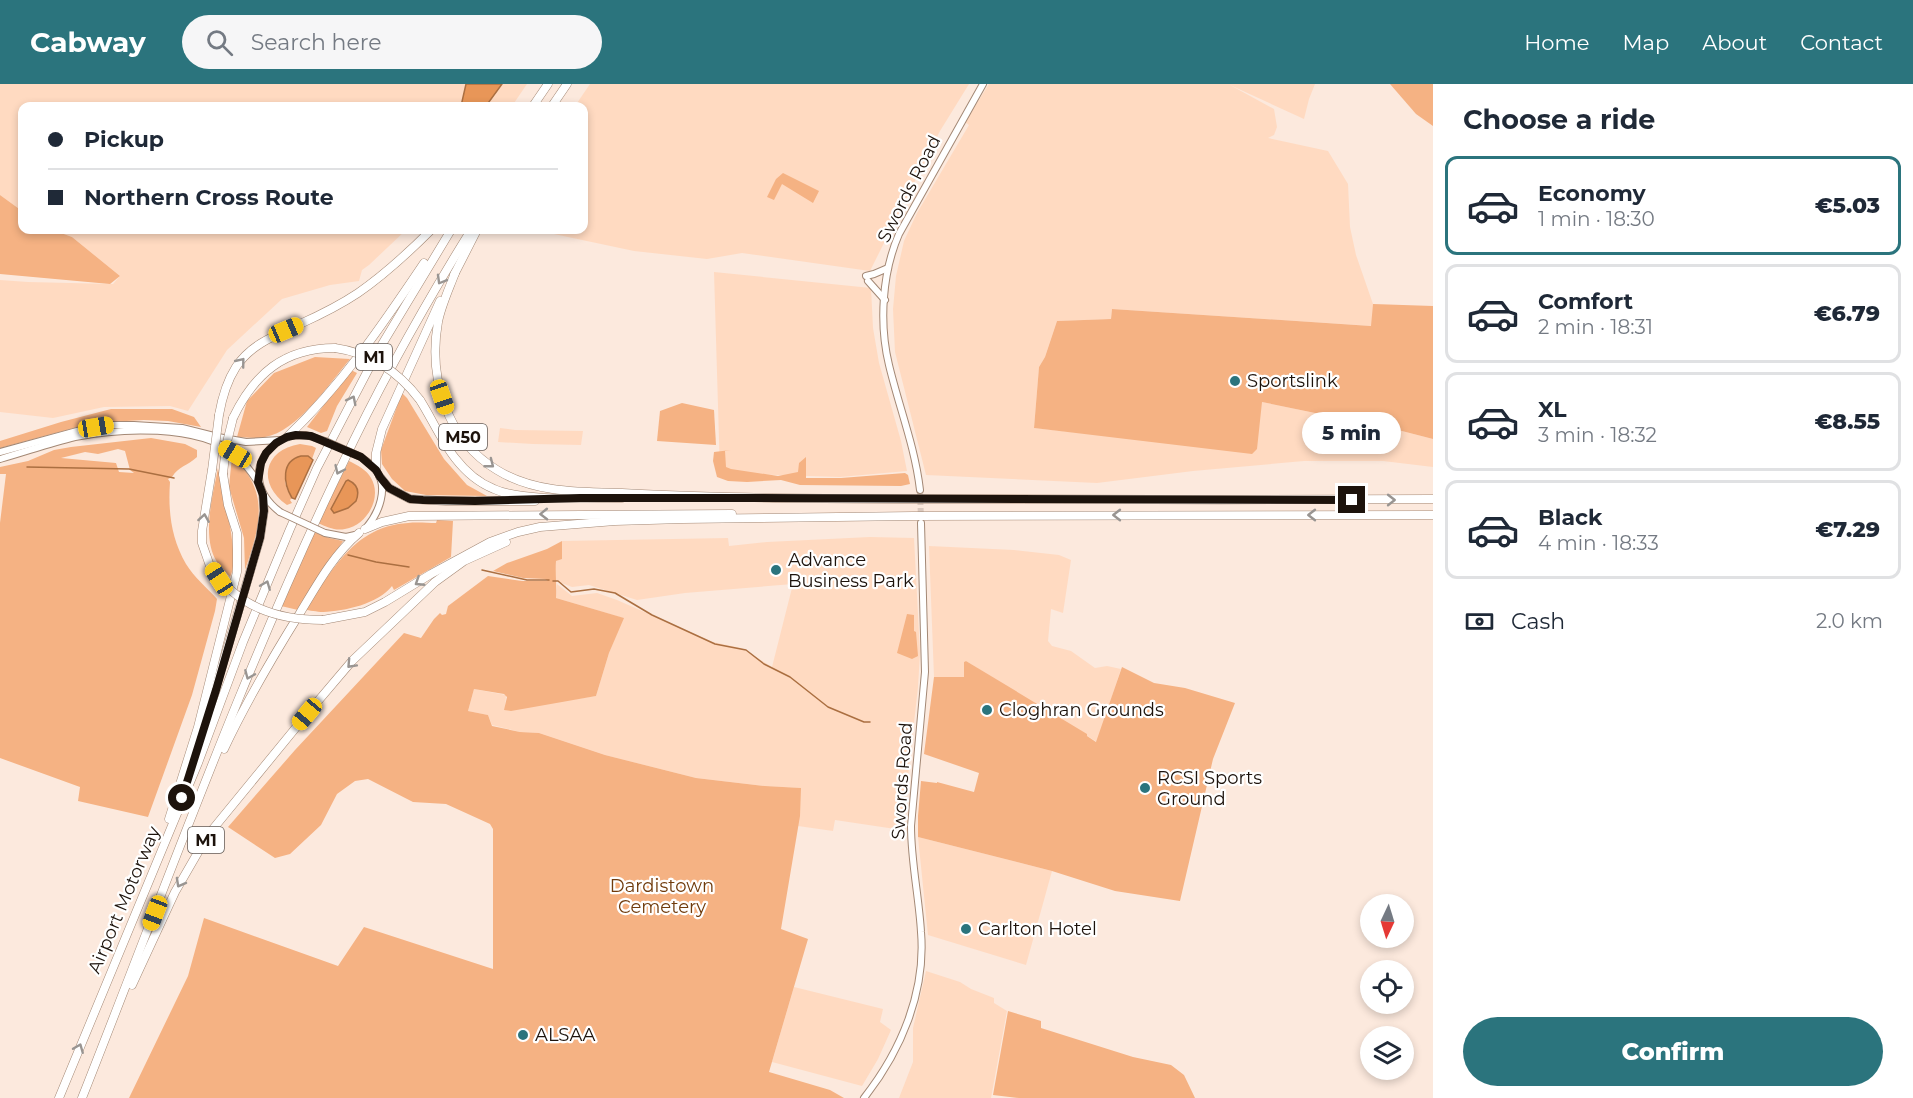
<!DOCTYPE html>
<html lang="en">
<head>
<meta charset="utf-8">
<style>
	:root { --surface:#fff; --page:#f6f6f7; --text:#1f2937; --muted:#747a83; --line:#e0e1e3; --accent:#2b747d }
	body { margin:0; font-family:Montserrat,sans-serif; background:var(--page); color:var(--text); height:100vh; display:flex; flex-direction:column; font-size:22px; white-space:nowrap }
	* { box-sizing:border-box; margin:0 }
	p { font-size:20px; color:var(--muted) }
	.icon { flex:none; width:33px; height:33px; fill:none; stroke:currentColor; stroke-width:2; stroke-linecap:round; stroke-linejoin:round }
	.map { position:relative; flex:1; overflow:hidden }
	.drawer { display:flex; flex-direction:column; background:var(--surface); width:480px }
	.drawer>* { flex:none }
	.hud { position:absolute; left:18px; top:18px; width:570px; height:132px; border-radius:12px; box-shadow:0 3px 9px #0003; display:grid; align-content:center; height:132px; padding:0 30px; background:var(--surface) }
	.needle { width:39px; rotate:184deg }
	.fabs { position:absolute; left:1360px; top:810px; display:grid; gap:12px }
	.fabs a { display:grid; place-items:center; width:54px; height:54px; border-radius:50%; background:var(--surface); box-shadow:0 3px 9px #0003; font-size:30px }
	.end { position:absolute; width:27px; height:27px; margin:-14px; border:8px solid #1d130c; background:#fff; box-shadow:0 0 0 3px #fff }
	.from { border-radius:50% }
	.bubble { position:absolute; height:42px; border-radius:21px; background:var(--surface); box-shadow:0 3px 9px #0003; font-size:20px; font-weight:800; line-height:42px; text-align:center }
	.car { position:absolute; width:18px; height:36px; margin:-18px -9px; border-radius:8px; box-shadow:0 0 4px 2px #0007; background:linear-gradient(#f5c518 24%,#345 0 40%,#f5c518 0 76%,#345 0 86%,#f5c518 0) }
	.hud b { display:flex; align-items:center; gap:21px; height:57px; font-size:22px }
	.hud b+b { border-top:2px solid var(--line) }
	.hud i { width:15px; height:15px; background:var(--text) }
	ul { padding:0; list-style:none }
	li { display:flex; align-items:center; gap:18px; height:99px; margin:0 12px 9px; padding:0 18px; border:3px solid var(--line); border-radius:12px }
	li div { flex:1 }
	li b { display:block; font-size:22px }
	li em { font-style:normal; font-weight:800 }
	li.on { border-color:var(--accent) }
	li>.icon { width:54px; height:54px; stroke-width:1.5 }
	h2 { padding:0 30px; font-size:27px; line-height:72px }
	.pay { display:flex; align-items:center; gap:15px; height:66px; padding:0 30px; font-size:22px }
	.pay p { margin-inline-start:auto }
	.cta { display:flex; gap:12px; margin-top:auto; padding:12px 30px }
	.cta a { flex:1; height:69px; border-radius:36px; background:var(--accent); color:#fff; font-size:24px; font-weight:800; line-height:69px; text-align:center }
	header { display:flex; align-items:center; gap:36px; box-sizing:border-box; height:84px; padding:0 30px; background:var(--accent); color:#fff }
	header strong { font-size:28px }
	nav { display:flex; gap:33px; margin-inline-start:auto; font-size:21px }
	.search { width:420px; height:54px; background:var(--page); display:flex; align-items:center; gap:15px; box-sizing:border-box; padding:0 21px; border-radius:33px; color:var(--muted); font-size:22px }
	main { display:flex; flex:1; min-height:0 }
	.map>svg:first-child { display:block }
	.built { fill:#ffdac1 }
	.green { fill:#f5b283; fill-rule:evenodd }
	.water { fill:#e89658; stroke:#ab6f41; stroke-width:1.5 }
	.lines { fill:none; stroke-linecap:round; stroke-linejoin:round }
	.stream { stroke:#ab6f41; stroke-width:1.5 }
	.secondary-tunnel { stroke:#dbc9be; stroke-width:6; stroke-dasharray:6 3; stroke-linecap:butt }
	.secondary-casing { stroke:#a38875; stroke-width:8 }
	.motorway-casing { stroke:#a38875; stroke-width:9 }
	.secondary { stroke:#fff; stroke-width:6 }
	.motorway { stroke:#fff; stroke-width:8 }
	.secondary-bridge-casing { stroke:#a38875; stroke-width:8; stroke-linecap:butt }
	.motorway-bridge-casing { stroke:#a38875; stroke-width:9; stroke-linecap:butt }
	.secondary-bridge { stroke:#fff; stroke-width:6 }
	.motorway-bridge { stroke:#fff; stroke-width:8 }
	.oneway { stroke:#999592 }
	.route { stroke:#1d130c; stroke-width:8 }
	.poi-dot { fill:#2b747d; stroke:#fff; stroke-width:2 }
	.labels { text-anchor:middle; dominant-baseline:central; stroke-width:4.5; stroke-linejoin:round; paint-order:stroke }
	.shield { fill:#fff; stroke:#615a55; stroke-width:1.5 }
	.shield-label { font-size:16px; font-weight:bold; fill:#1d130c }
	.street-label { font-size:18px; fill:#1d130c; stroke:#fff }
	.poi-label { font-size:18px; fill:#1d130c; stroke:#fff; text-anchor:start }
	.park-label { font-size:18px; fill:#703b0c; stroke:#fff }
</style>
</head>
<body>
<header>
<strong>Cabway</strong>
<div class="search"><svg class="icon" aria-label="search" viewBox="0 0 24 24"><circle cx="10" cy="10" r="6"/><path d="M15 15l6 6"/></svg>Search here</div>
<nav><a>Home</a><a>Map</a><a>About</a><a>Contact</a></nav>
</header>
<main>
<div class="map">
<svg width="1433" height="1014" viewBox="0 0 1433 1014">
	<rect width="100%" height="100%" fill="#fce9dd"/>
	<g class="built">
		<polygon points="0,0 527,0 512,22 22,22 22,127 0,111"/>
		<polygon points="590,0 969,0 940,47 870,187 742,169 707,175 634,167 535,146 584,146 584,22 575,22"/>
		<polygon points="989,0 1315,0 1309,15 1304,35 1230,1 1274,25 1277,43 1274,51 1268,54 1328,67 1348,100 1350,143 1356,171 1373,220 1372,242 1112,225 1111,235 1057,237 1045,273 1039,283 1034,344 1145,356 1262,318 1398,346 1433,355 1433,383 1383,377 1304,377 1193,387 1097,399 926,391 895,268 893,225 896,192 904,157 917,129 969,41 965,38"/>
		<polygon points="53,146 406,146 369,181 362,186 359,197 330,201 282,215 227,266 188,327 170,322 104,323 53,334 0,328 0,196 28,198 113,200 120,192 72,153"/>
		<polygon points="714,188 871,204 873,244 879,279 901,357 907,387 840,393 720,389"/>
		<polygon points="500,344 515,346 583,347 581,361 533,360 498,358"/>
		<polygon points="870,453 914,454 920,569 918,603 902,746 835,736 833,747 798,742 800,704 765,702 696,694 605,671 539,649 520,648 492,641 488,631 468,627 474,605 506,611 505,626 596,612 609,569 623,534 556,514 557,500 572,512 597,509 617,516 713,558 741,564 772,583 793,500 685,509 637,516 589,501 572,503 554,496 556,477 562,474 562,457 728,454 729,462 767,458"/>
		<polygon points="929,462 1014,466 1059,471 1071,476 1063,529 1051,525 1048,557 1052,562 1071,567 1095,584 1107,582 1121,585 1097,658 966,577 964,578 964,593 934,593"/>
		<polygon points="918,753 1052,787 1026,881 928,851"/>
		<polygon points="926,887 960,898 971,905 994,914 994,919 1007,927 991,1014 899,1014 913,978 913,944"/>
		<polygon points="794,903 883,925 880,938 891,946 878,975 862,1002 772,978"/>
	</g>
	<g class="green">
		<polygon points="1390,0 1433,0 1433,42 1416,30"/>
		<polygon points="783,89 819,107 813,119 782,100 774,116 767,113 776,95"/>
		<polygon points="0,111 22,127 22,146 53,146 72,153 120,192 110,200 0,190"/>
		<polygon points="1373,220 1433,222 1433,355 1398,346 1262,318 1257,365 1252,370 1034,344 1039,283 1045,273 1057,237 1111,235 1112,225 1371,242"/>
		<path d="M315,273l35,2c-20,24 -53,73 -85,78 -9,2 -19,0 -28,0l10,-36 27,-28z"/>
		<polygon points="351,286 357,289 337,322 327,347 321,349 307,343"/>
		<polygon points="402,309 407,314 444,375 467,401 487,412 426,411 405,407 392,395 382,380 381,366"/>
		<polygon points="682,319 714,326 716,361 657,357 660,327"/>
		<polygon points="111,325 172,325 194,333 201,343 168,337 144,336 109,338 89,340 0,364 0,357 61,338"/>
		<path d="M151,354l34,6 12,6v7c-10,9 -18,9 -25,20l-4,2 2,3c-2,29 1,56 16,82 8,13 21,24 31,35l-2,12 -23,84 -44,122 -70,-16 2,-14 -80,-29v-235l6,-49h-6v-7l28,-6 26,-11 17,-3zM118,365l7,2 5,19 4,3 -15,-1 -3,-9 -55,-5 24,-6 13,2z"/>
		<path d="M300,360l12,2 4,2 -4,11 -4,-3 -11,1c-12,16 -17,22 -5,41l-2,2 2,3 -5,2c-30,-21 -24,-55 13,-61z"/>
		<polygon points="731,366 725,367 726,383 731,385 778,392 798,388 799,379 806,373 806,394 841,394 905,389 908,391 910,400 901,402 800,401 781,396 747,398 728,397 717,393 713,377 714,368"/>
		<path d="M232,372c39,36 28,70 13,114l-1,-32 -15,-51z"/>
		<path d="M349,377c8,4 18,9 22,17 12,20 -5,48 -26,51 -10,2 -18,-2 -27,-6z"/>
		<path d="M218,384c4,23 23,90 12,109 -4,-5 -9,-10 -13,-15 -16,-25 -4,-67 1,-94z"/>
		<path d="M437,436l16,1 -2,36 -57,33 -2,-4c-14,18 -47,25 -69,26 -6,0 -14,-2 -18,-2 27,-39 49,-84 103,-87 9,-1 19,0 28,0z"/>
		<polygon points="314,448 329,454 343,457 298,526 281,522"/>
		<path d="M562,457v18l-6,2c-1,14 1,24 0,37l68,20 -15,35 -13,43 -85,15 -7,-1 3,-13 -3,-3 -30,-5 -6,22 20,4 4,11 28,6 19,1 66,22 91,23 69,8 36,2 -1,28 -19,113 27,10 -39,133 61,18 14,8h-715l59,-122 16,-58 134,48 26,-39 129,42v-140l-3,-5 -44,-20 -33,-2 -45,-23 -13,2 -18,13 -16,31 -31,29 -15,4 -47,-31 67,-77 109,-117 17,5 13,-19 6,-6 2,2 4,-1 2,-8 40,-30 34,5h26l-3,-2 -22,-1 -30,-7 14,-8 40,-14z"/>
		<polygon points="907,530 914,531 914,547 916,548 918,572 912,575 897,569"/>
		<polygon points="966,577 1087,650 1087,652 1096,658 1122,583 1154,599 1185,604 1235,619 1213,675 1180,817 1115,807 1052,787 918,753 918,732 921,697 937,699 937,698 974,708 979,689 924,670 934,593 964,593 964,578"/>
		<polygon points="1008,927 1041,937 1041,944 1133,973 1171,981 1184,991 1195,1014 1019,1014 993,1011"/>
	</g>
	<g class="water">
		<polygon points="466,0 502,0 486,22 461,22"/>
		<path d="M301,372h7l5,4 -18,39 -3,-1c-9,-15 -11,-37 9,-42z"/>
		<path d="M348,396c9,4 12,11 8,21l-8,7 -14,5 -3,-4 15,-28z"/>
	</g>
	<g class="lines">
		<g class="stream">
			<polyline points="27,383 129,385 174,394"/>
			<polyline points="348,471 376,478 409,483"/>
			<polyline points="482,486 527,496 549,496"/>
			<polyline points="553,497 558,497 571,508 594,505 615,509 652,531 715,560 746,566 764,580 790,593 828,623 864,638 870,638"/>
		</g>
		<polyline class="secondary-tunnel" points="920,406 921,436"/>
		<defs>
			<g id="secondary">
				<polyline points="866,192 874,190 888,184"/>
				<polyline points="868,197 885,216"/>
				<polyline points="288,352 306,351 325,357"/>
				<path d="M279,357c-29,21 -25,51 1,71"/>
				<polyline points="0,368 77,347 109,341 134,341 182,344 218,353 246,358 280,356"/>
				<path d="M361,373c5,4 11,7 15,13 13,18 3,43 -10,58"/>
				<path d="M0,375c25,-7 50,-16 75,-22 45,-9 122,-13 160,17 9,8 17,19 23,28"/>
				<path d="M920,406c-5,-43 -21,-83 -31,-125 -10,-41 -7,-92 10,-131l84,-150"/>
				<polyline points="325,449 346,453 355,451"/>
				<path d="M864,1014c37,-47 62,-106 57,-166 -2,-35 -10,-70 -10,-106l14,-154 -4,-149"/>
			</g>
			<g id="motorway">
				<polyline points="533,22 548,0"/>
				<polyline points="552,22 567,0"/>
				<path d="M455,189c-6,16 -14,33 -17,49 -10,56 9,118 59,148 37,23 83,22 125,23 35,2 70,3 105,4 93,2 187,2 280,2 142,1 284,1 426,0"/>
				<polyline points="454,191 477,146"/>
				<path d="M420,316c12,19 21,40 35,58 10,13 24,25 39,31 29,13 95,9 128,9"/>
				<path d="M219,331c3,-17 8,-34 17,-48 15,-23 40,-32 64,-43 20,-9 40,-19 58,-31 26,-18 51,-41 73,-63"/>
				<path d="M233,334c21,-44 51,-70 102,-70"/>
				<path d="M287,353c54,-51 96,-113 137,-174"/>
				<polyline points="376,386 376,369 382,345 440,217"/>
				<polyline points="380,393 389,404 410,415 446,417 535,417"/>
				<polyline points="365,445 382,438 409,432 732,430"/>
				<polyline points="210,482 202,459 202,447 212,386"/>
				<polyline points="323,536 365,528 385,518 431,490 490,458 518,448 540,443 615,437 683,435 913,432 1433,431"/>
				<path d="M224,665c22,-47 48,-91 76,-136 17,-28 33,-58 59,-80"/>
				<polyline points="197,667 260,454 264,427 263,411"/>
				<polyline points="169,735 198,643 237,488 237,449 228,421 223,390"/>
				<polyline points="132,901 175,808 208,751 307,630 352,577 435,498 464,477 506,458"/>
				<polyline points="59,1014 198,679 243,558 290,445 317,384 378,267 451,146"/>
				<path d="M82,1014c84,-212 161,-428 260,-633 38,-81 82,-159 129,-235"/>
			</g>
		</defs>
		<use href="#secondary" class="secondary-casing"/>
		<use href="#motorway" class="motorway-casing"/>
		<use href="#secondary" class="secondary"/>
		<use href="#motorway" class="motorway"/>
		<defs>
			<g id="secondary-bridge">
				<polyline points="325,357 361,373"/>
				<polyline points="280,428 325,449"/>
			</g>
			<g id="motorway-bridge">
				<path d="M335,264c36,5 63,23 85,52"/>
				<polyline points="212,386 219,331"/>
				<polyline points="223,390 226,362 233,334"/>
				<path d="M210,482c27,41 67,54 113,54"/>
			</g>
		</defs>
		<use href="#secondary-bridge" class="secondary-bridge-casing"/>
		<use href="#motorway-bridge" class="motorway-bridge-casing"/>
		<use href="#secondary-bridge" class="secondary-bridge"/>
		<use href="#motorway-bridge" class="motorway-bridge"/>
	</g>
	<defs><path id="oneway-chevron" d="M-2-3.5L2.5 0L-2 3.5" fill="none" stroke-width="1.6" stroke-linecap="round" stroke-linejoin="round" transform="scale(1.5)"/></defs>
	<g class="oneway">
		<use href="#oneway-chevron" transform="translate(441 196) rotate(120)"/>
		<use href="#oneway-chevron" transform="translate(241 278) rotate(-51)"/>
		<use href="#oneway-chevron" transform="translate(352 316) rotate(-63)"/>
		<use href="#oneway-chevron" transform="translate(490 380) rotate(38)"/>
		<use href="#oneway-chevron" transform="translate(339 386) rotate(115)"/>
		<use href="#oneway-chevron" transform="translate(1391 416)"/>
		<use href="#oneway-chevron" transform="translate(544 430) rotate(179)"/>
		<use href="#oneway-chevron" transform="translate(1117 431) rotate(180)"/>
		<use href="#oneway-chevron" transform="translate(1312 431) rotate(180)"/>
		<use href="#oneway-chevron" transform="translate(204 434) rotate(-81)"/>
		<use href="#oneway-chevron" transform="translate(419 498) rotate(147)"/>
		<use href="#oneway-chevron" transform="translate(266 501) rotate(-68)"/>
		<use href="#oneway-chevron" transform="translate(351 580) rotate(133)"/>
		<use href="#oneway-chevron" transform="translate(249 591) rotate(113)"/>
		<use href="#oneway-chevron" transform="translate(180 799) rotate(119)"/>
		<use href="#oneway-chevron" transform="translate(79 964) rotate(-68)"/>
	</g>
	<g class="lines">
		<polyline class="route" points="182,714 216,606 260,454 264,427 263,411 258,398 261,379 266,369 276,359 287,353 296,351 311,352 361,373 376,386 380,393 389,404 410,415 423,416 475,417 580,414 746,414 1352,416"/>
	</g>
	<g class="poi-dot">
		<circle cx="1235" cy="297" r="6"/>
		<circle cx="776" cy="486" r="6"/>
		<circle cx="987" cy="626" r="6"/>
		<circle cx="1145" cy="704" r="6"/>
		<circle cx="966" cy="845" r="6"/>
		<circle cx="523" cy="951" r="6"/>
	</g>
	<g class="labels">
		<g class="shield">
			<rect x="356" y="260" width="36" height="26" rx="4.5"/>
			<rect x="439" y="340" width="48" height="26" rx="4.5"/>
			<rect x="188" y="743" width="36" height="26" rx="4.5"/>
		</g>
		<g class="shield-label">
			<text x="374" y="273">M1</text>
			<text x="463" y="353">M50</text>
			<text x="206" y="756">M1</text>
		</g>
		<g class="street-label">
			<text transform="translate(909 105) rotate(-63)">Swords Road</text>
			<text transform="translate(902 697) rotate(-86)">Swords Road</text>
			<text transform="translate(124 816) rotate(-67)">Airport Motorway</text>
		</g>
		<g class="poi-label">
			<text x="1247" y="297">Sportslink</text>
			<text x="788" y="476">Advance<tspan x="788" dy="21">Business Park</tspan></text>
			<text x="999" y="626">Cloghran Grounds</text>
			<text x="1157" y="694">RCSI Sports<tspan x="1157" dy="21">Ground</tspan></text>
			<text x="978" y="845">Carlton Hotel</text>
			<text x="535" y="951">ALSAA</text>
		</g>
		<g class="park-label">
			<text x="662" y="802">Dardistown<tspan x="662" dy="21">Cemetery</tspan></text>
		</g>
	</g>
</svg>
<div class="fabs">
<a><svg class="needle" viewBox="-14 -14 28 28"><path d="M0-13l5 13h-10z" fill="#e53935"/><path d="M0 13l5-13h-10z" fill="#747a83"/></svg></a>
<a><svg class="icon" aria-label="locate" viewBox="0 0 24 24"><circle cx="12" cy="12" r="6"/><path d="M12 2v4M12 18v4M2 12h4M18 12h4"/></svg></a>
<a><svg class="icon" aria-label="layers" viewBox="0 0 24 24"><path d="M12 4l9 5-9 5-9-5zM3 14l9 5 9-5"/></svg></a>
</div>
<i class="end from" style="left:182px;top:714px"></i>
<i class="end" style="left:1352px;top:416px"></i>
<div class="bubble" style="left:1302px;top:328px;width:99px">5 min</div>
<i class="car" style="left:286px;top:246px;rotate:67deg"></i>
<i class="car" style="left:442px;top:313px;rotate:161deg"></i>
<i class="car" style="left:96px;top:343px;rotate:81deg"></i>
<i class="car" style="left:235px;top:370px;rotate:301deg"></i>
<i class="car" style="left:219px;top:495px;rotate:327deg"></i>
<i class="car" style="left:307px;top:630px;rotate:220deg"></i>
<i class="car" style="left:155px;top:829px;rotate:201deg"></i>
<div class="hud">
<b><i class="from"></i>Pickup</b>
<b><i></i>Northern Cross Route</b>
</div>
</div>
<section class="drawer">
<h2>Choose a ride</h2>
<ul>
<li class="on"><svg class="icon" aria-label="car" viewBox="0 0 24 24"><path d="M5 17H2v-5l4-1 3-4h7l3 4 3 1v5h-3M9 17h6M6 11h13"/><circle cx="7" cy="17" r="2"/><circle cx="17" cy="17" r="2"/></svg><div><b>Economy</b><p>1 min · 18:30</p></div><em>€5.03</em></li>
<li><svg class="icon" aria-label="car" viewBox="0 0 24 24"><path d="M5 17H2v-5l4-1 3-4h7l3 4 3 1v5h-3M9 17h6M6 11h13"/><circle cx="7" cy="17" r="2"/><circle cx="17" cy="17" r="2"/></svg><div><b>Comfort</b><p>2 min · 18:31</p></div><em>€6.79</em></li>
<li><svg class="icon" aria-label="car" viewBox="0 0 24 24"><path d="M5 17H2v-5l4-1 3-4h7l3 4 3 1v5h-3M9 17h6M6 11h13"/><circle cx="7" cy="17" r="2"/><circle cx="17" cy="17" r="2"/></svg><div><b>XL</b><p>3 min · 18:32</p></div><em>€8.55</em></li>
<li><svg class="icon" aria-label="car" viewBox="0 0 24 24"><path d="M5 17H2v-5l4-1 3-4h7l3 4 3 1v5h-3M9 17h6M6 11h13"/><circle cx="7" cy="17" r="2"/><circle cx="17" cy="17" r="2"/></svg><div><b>Black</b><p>4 min · 18:33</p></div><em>€7.29</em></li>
</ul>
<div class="pay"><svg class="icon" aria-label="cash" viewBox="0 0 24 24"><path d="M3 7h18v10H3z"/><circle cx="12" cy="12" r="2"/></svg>Cash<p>2.0 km</p></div>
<div class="cta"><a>Confirm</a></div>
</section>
</main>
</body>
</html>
